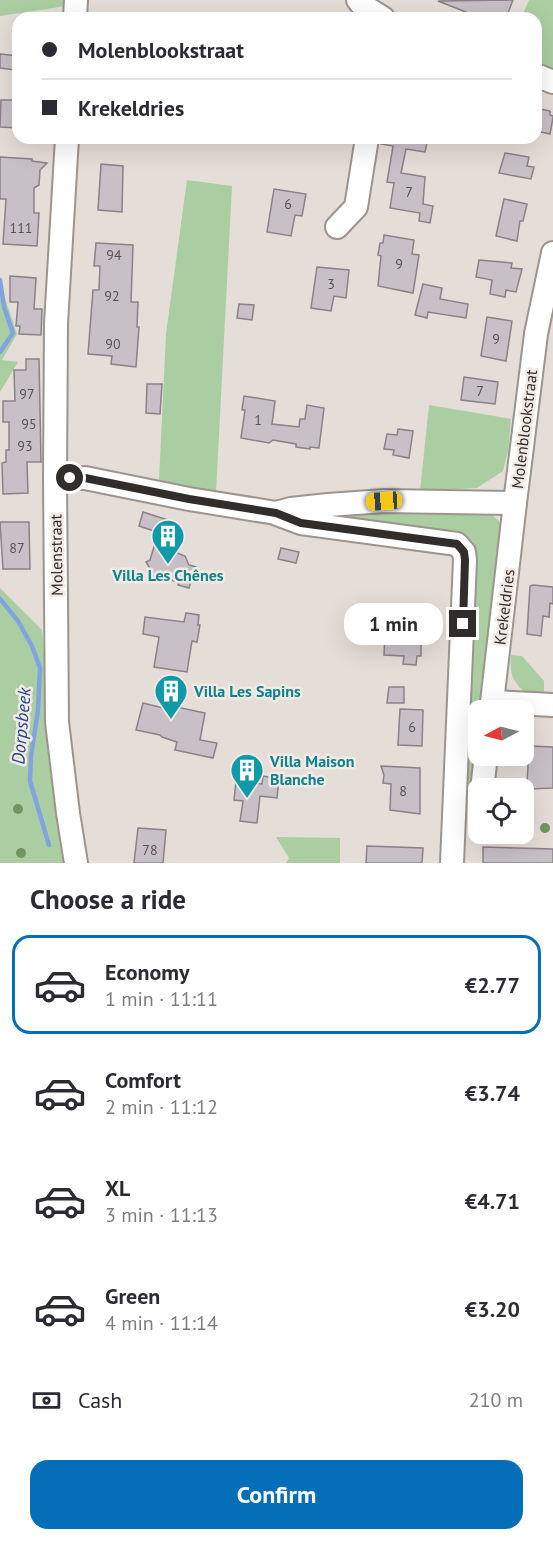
<!DOCTYPE html>
<html lang="en">
<head>
<meta charset="utf-8">
<style>
	:root { --surface:#fff; --page:#f2f2f3; --text:#2b2b33; --muted:#7c7c81; --line:#e1e1e2; --accent:#056eb9 }
	body { margin:0; font-family:"PT Sans",sans-serif; background:var(--page); color:var(--text); height:100vh; display:flex; flex-direction:column; font-size:22px; white-space:nowrap }
	* { box-sizing:border-box; margin:0 }
	p { font-size:20px; color:var(--muted) }
	.icon { flex:none; width:33px; height:33px; fill:none; stroke:currentColor; stroke-width:2; stroke-linecap:round; stroke-linejoin:round }
	.map { position:relative; height:863px; overflow:hidden }
	.sheet { display:flex; flex-direction:column; background:var(--surface); flex:1 }
	.sheet>* { flex:none }
	.top-card { position:absolute; left:12px; top:12px; width:530px; height:132px; border-radius:18px; box-shadow:0 6px 24px #0002; display:grid; align-content:center; height:132px; padding:0 30px; background:var(--surface) }
	.needle { width:39px; rotate:263deg }
	.buttons { position:absolute; left:468px; top:700px; display:grid; gap:12px }
	.buttons a { display:grid; place-items:center; width:66px; height:66px; border-radius:12px; background:var(--surface); box-shadow:0 6px 24px #0002; font-size:30px }
	.end { position:absolute; width:27px; height:27px; margin:-14px; border:8px solid #302d2b; background:#fff; box-shadow:0 0 0 3px #fff }
	.from { border-radius:50% }
	.bubble { position:absolute; height:42px; border-radius:18px; background:var(--surface); box-shadow:0 6px 24px #0002; font-size:20px; font-weight:800; line-height:42px; text-align:center }
	.car { position:absolute; width:18px; height:36px; margin:-18px -9px; border-radius:8px; box-shadow:0 0 4px 2px #0007; background:linear-gradient(#f5c518 24%,#345 0 40%,#f5c518 0 76%,#345 0 86%,#f5c518 0) }
	.top-card b { display:flex; align-items:center; gap:21px; height:57px; font-size:22px }
	.top-card b+b { border-top:2px solid var(--line) }
	.top-card i { width:15px; height:15px; background:var(--text) }
	ul { padding:0; list-style:none }
	li { display:flex; align-items:center; gap:18px; height:99px; margin:0 12px 9px; padding:0 18px; border:3px solid transparent; border-radius:18px }
	li div { flex:1 }
	li b { display:block; font-size:22px }
	li em { font-style:normal; font-weight:800 }
	li.on { border-color:var(--accent) }
	li>.icon { width:54px; height:54px; stroke-width:1.5 }
	h2 { padding:0 30px; font-size:27px; line-height:72px }
	.pay { display:flex; align-items:center; gap:15px; height:66px; padding:0 30px; font-size:22px }
	.pay p { margin-inline-start:auto }
	.button { display:flex; gap:12px; margin-top:auto; padding:12px 30px }
	.button a { flex:1; height:69px; border-radius:18px; background:var(--accent); color:#fff; font-size:24px; font-weight:800; line-height:69px; text-align:center }
	.map>svg:first-child { display:block }
	.green { fill:#aacea2 }
	.lines { fill:none; stroke-linecap:round; stroke-linejoin:round }
	.stream { stroke:#81a4e1; stroke-width:4.5 }
	.building { fill:#c8c0c7; stroke:#898288; stroke-width:1.5 }
	.minor-casing { stroke:#9c948e; stroke-width:26 }
	.minor { stroke:#fff; stroke-width:22 }
	.tree { fill:#739361 }
	.route { stroke:#302d2b; stroke-width:8 }
	.labels { text-anchor:middle; dominant-baseline:central; stroke-width:5; stroke-linejoin:round; paint-order:stroke }
	.number-label { font-size:14px; fill:#565252 }
	.street-label { font-size:16px; fill:#302d2b; stroke:#f3eae4 }
	.culture-label { font-size:16px; font-weight:bold; fill:#0d838f; stroke:#f3eae4; text-anchor:start }
	.water-label { font-size:18px; font-style:italic; fill:#214891; stroke:#f3eae4 }
</style>
</head>
<body>
<div class="map">
<svg width="553" height="863" viewBox="0 0 553 863">
	<rect width="100%" height="100%" fill="#e5ddd7"/>
	<g class="green">
		<polygon points="0,0 66,0 66,6 0,16"/>
		<polygon points="529,0 553,0 553,69 536,63 536,18 521,18"/>
		<polygon points="187,180 232,186 216,492 159,481 166,334"/>
		<polygon points="0,283 17,334 2,360 18,362 0,392"/>
		<polygon points="429,405 511,419 508,451 503,471 477,488 420,491"/>
		<polygon points="485,509 498,520 503,528 484,711 478,711 478,756 475,781 469,784 464,782 473,542 464,535 315,522 306,513"/>
		<polygon points="0,588 42,630 53,772 66,863 0,863"/>
		<path d="M511,655l11,1 22,25v11l-21,-1c-12,-13 -13,-18 -12,-36z"/>
		<polygon points="276,837 340,838 340,863 286,863 289,858"/>
	</g>
	<g class="lines">
		<g class="stream">
			<polyline points="0,280 4,307 13,333 0,352"/>
			<polyline points="0,599 18,621 32,646 40,668 38,710 31,756 30,781 49,845"/>
		</g>
	</g>
	<g class="building">
		<polygon points="513,0 506,18 481,18 438,1"/>
		<polygon points="0,54 18,56 18,68 15,67 14,70 0,68"/>
		<polygon points="1,100 18,100 18,128 0,127"/>
		<polygon points="536,108 550,111 550,115 553,116 553,118 550,134 536,131"/>
		<polygon points="382,138 428,138 425,152 406,149 401,173 425,177 423,204 433,206 430,223 419,221 420,213 390,208 394,183 387,182 393,146 381,144"/>
		<polygon points="505,153 529,157 527,166 534,167 531,179 499,173"/>
		<polygon points="0,157 32,159 32,161 47,163 40,170 39,185 34,188 34,213 39,213 37,246 3,244 6,199 0,199"/>
		<polygon points="101,164 123,166 122,212 98,210"/>
		<polygon points="274,189 306,194 302,216 295,215 291,236 267,232"/>
		<polygon points="504,199 527,204 523,221 520,221 517,241 496,236"/>
		<polygon points="384,235 414,240 412,254 419,255 413,293 378,286 381,256 378,255 380,243 383,243"/>
		<polygon points="96,243 133,245 131,302 138,302 137,327 139,327 136,367 111,364 112,356 88,354 93,290 99,290 100,266 94,266"/>
		<polygon points="479,260 512,263 511,268 522,269 516,292 506,290 505,297 490,294 492,280 476,277"/>
		<polygon points="317,267 349,270 346,298 334,296 331,311 311,308"/>
		<polygon points="10,276 36,278 34,309 42,309 41,335 19,334 20,326 16,326 18,302 10,302"/>
		<polygon points="423,284 442,288 440,299 468,304 466,318 428,312 427,318 415,315"/>
		<polygon points="239,304 254,305 252,320 237,318"/>
		<polygon points="487,317 512,321 506,361 481,356"/>
		<polygon points="26,359 39,359 41,462 27,462 28,493 3,494 2,463 6,462 6,450 9,450 9,422 3,422 3,401 15,401 14,370 26,370"/>
		<polygon points="464,377 498,382 495,404 461,400"/>
		<polygon points="147,384 162,384 160,414 146,413"/>
		<polygon points="244,396 275,401 272,424 299,427 300,419 305,419 307,405 324,408 319,448 310,447 310,449 296,447 296,444 273,440 269,443 241,438 245,410 242,410"/>
		<polygon points="398,429 413,431 409,458 393,455 394,450 384,449 387,434 397,435"/>
		<polygon points="143,512 168,520 163,534 139,526"/>
		<polygon points="0,522 29,522 30,569 3,569"/>
		<polygon points="156,540 178,548 177,553 185,556 189,565 196,567 199,572 198,577 191,581 189,588 178,585 179,582 149,576 151,570 146,562 150,560"/>
		<polygon points="281,548 299,552 296,563 278,559"/>
		<polygon points="533,585 553,587 553,604 550,603 549,617 543,616 541,636 527,634 530,586"/>
		<polygon points="386,609 408,611 407,636 421,636 421,656 417,656 416,665 403,664 404,656 384,655"/>
		<polygon points="186,613 199,615 198,625 200,625 197,642 192,641 187,672 154,667 159,637 143,634 145,617 184,622"/>
		<polygon points="389,687 404,687 404,703 387,703"/>
		<polygon points="143,703 167,709 172,706 205,713 200,740 217,743 213,758 175,750 177,742 162,737 160,735 136,730"/>
		<polygon points="400,709 423,710 422,746 398,745"/>
		<polygon points="529,746 553,747 553,788 530,789 530,786 527,785"/>
		<polygon points="381,766 420,768 420,814 390,810 391,784 383,783 384,775"/>
		<polygon points="263,776 279,779 277,798 260,796 257,823 240,821 243,801 234,800 236,781 262,784"/>
		<polygon points="138,828 166,830 163,863 134,863"/>
		<polygon points="367,846 423,848 422,863 366,863"/>
		<polygon points="483,847 553,849 553,863 483,863"/>
	</g>
	<g class="lines">
		<defs>
			<g id="minor">
				<polyline points="358,0 362,5 383,18"/>
				<polyline points="75,18 76,0"/>
				<polyline points="536,75 553,82"/>
				<polyline points="67,138 56,324 55,478 57,722 68,813 76,863"/>
				<polyline points="337,227 356,207 367,138"/>
				<polyline points="55,478 85,478 189,499 276,513 291,509 328,505 384,501 515,503 536,334 553,253"/>
				<polyline points="277,514 301,523 457,544 464,552 465,560 452,863"/>
				<polyline points="492,702 553,705"/>
				<polyline points="491,711 515,503"/>
				<polyline points="482,789 486,756"/>
			</g>
		</defs>
		<use href="#minor" class="minor-casing"/>
		<use href="#minor" class="minor"/>
	</g>
	<g class="tree">
		<circle cx="18" cy="809" r="5"/>
		<circle cx="545" cy="828" r="5"/>
		<circle cx="21" cy="853" r="5"/>
	</g>
	<g class="lines">
		<polyline class="route" points="70,478 85,478 189,499 276,513 301,523 457,544 464,552 465,560 463,624"/>
	</g>
	<defs>
		<symbol id="building-pin" viewBox="-11 -11 22 30"><path d="M0 17L-7.5 6A9.5 9.5 0 1 1 7.5 6Z" fill="#0f9aa8" stroke="#f3eae4"/><path d="M-4-6H4V6H1V3H-1V6H-4ZM-2.5-4.3h1.7v1.8h-1.7ZM.8-4.3h1.7v1.8H.8ZM-2.5-1h1.7V.8h-1.7ZM.8-1h1.7V.8H.8Z" fill="#fff"/></symbol>
	</defs>
	<g fill-rule="evenodd">
		<use href="#building-pin" x="149" y="517" width="38" height="52"/>
		<use href="#building-pin" x="152" y="672" width="38" height="52"/>
		<use href="#building-pin" x="228" y="751" width="38" height="52"/>
	</g>
	<g class="labels">
		<g class="number-label">
			<text x="409" y="192">7</text>
			<text x="288" y="204">6</text>
			<text x="21" y="228">111</text>
			<text x="114" y="255">94</text>
			<text x="399" y="264">9</text>
			<text x="331" y="284">3</text>
			<text x="112" y="296">92</text>
			<text x="496" y="339">9</text>
			<text x="113" y="344">90</text>
			<text x="480" y="391">7</text>
			<text x="27" y="394">97</text>
			<text x="258" y="420">1</text>
			<text x="29" y="424">95</text>
			<text x="25" y="446">93</text>
			<text x="17" y="548">87</text>
			<text x="412" y="727">6</text>
			<text x="403" y="791">8</text>
			<text x="150" y="850">78</text>
		</g>
		<g class="street-label">
			<text transform="translate(524 429) rotate(-83)">Molenblookstraat</text>
			<text transform="translate(56 555) rotate(-91)">Molenstraat</text>
			<text transform="translate(504 607) rotate(-83)">Krekeldries</text>
		</g>
		<g class="culture-label">
			<text x="168" y="575" text-anchor="middle">Villa Les Chênes</text>
			<text x="194" y="691">Villa Les Sapins</text>
			<text x="270" y="761">Villa Maison<tspan x="270" dy="18">Blanche</tspan></text>
		</g>
		<g class="water-label">
			<text transform="translate(21 726) rotate(-85)">Dorpsbeek</text>
		</g>
	</g>
</svg>
<div class="buttons">
<a><svg class="needle" viewBox="-14 -14 28 28"><path d="M0-13l5 13h-10z" fill="#e53935"/><path d="M0 13l5-13h-10z" fill="#7c7c81"/></svg></a>
<a><svg class="icon" aria-label="locate" viewBox="0 0 24 24"><circle cx="12" cy="12" r="6"/><path d="M12 2v4M12 18v4M2 12h4M18 12h4"/></svg></a>
</div>
<i class="end from" style="left:70px;top:478px"></i>
<i class="end" style="left:463px;top:624px"></i>
<div class="bubble" style="left:344px;top:603px;width:99px">1 min</div>
<i class="car" style="left:384px;top:501px;rotate:266deg"></i>
<div class="top-card">
<b><i class="from"></i>Molenblookstraat</b>
<b><i></i>Krekeldries</b>
</div>
</div>
<section class="sheet">
<h2>Choose a ride</h2>
<ul>
<li class="on"><svg class="icon" aria-label="car" viewBox="0 0 24 24"><path d="M5 17H2v-5l4-1 3-4h7l3 4 3 1v5h-3M9 17h6M6 11h13"/><circle cx="7" cy="17" r="2"/><circle cx="17" cy="17" r="2"/></svg><div><b>Economy</b><p>1 min · 11:11</p></div><em>€2.77</em></li>
<li><svg class="icon" aria-label="car" viewBox="0 0 24 24"><path d="M5 17H2v-5l4-1 3-4h7l3 4 3 1v5h-3M9 17h6M6 11h13"/><circle cx="7" cy="17" r="2"/><circle cx="17" cy="17" r="2"/></svg><div><b>Comfort</b><p>2 min · 11:12</p></div><em>€3.74</em></li>
<li><svg class="icon" aria-label="car" viewBox="0 0 24 24"><path d="M5 17H2v-5l4-1 3-4h7l3 4 3 1v5h-3M9 17h6M6 11h13"/><circle cx="7" cy="17" r="2"/><circle cx="17" cy="17" r="2"/></svg><div><b>XL</b><p>3 min · 11:13</p></div><em>€4.71</em></li>
<li><svg class="icon" aria-label="car" viewBox="0 0 24 24"><path d="M5 17H2v-5l4-1 3-4h7l3 4 3 1v5h-3M9 17h6M6 11h13"/><circle cx="7" cy="17" r="2"/><circle cx="17" cy="17" r="2"/></svg><div><b>Green</b><p>4 min · 11:14</p></div><em>€3.20</em></li>
</ul>
<div class="pay"><svg class="icon" aria-label="cash" viewBox="0 0 24 24"><path d="M3 7h18v10H3z"/><circle cx="12" cy="12" r="2"/></svg>Cash<p>210 m</p></div>
<div class="button"><a>Confirm</a></div>
</section>
</body>
</html>
